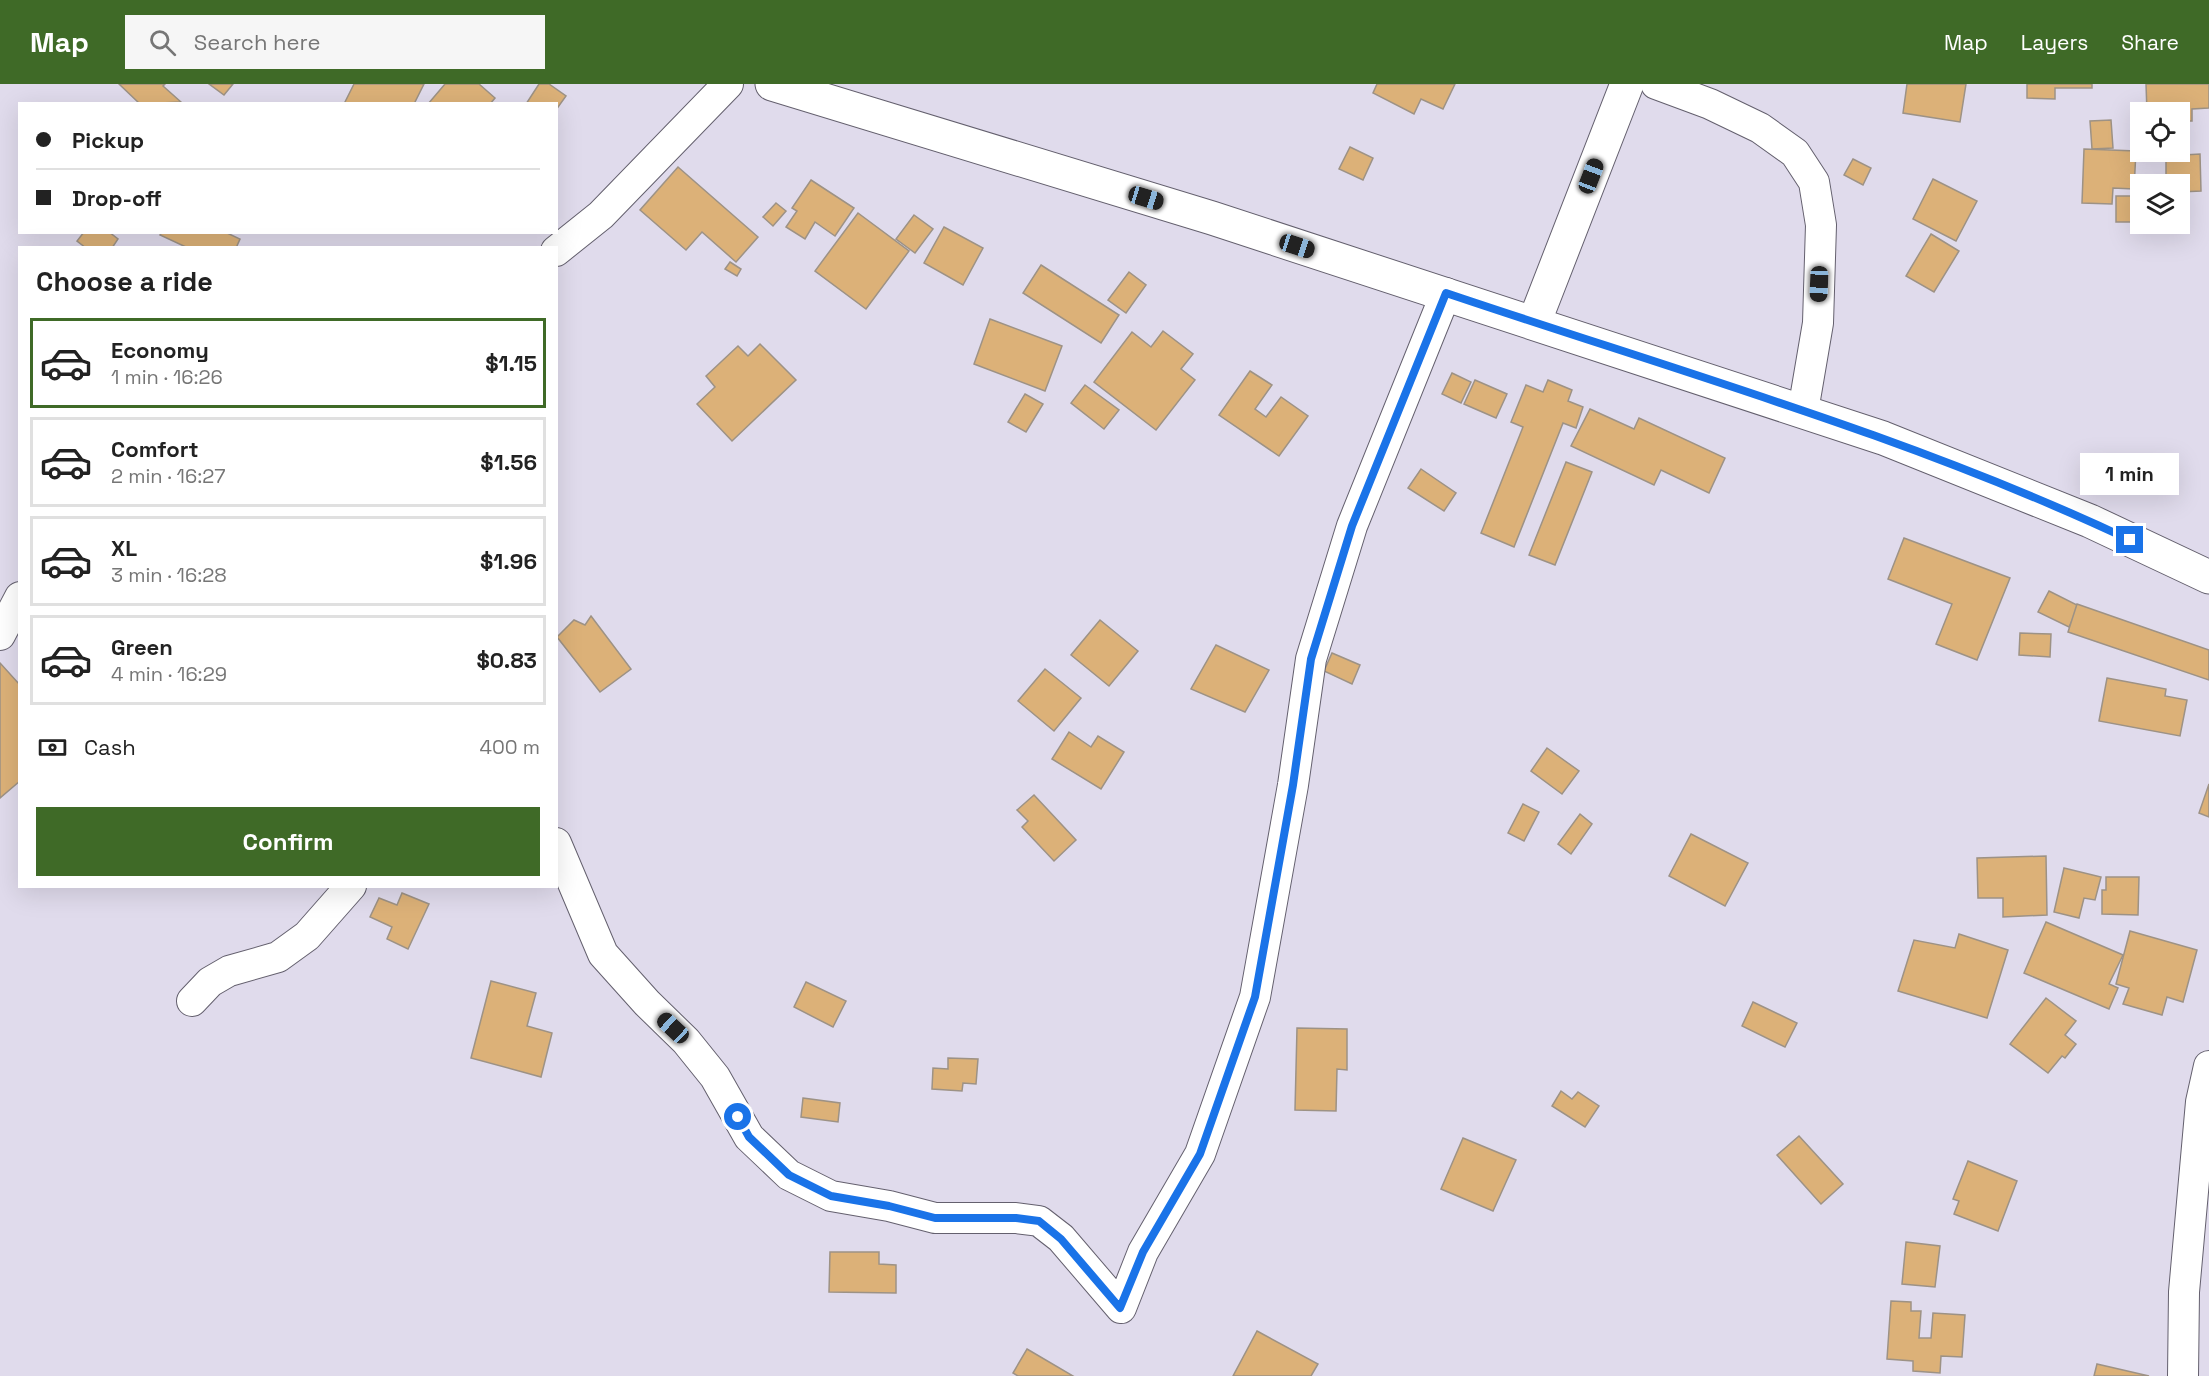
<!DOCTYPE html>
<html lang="en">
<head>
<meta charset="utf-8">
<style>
	:root { --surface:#fff; --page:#f6f6f6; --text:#222; --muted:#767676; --line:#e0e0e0; --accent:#3f6a27 }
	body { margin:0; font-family:"Space Grotesk",sans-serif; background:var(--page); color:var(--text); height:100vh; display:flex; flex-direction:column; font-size:22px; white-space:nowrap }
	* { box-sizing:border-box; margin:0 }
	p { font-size:20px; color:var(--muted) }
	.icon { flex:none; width:33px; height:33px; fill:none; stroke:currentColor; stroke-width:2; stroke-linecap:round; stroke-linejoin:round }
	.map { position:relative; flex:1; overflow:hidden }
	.sheet { position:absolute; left:18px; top:162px; width:540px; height:642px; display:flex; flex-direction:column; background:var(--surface); border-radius:0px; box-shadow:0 6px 24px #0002 }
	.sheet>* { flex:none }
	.guide { position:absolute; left:18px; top:18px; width:540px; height:132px; border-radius:0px; box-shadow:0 6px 24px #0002; display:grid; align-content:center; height:132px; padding:0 18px; background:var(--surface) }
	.controls { position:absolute; left:2130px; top:18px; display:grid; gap:12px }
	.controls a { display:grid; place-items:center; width:60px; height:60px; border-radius:0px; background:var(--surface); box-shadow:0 6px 24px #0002; font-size:30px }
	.end { position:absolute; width:27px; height:27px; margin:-14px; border:8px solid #1a73e8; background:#fff; box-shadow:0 0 0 3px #fff }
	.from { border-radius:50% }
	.bubble { position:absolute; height:42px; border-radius:0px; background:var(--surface); box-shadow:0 6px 24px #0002; font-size:20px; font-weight:700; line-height:42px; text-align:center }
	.car { position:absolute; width:18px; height:36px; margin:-18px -9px; border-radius:8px; box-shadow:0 0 4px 2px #0007; background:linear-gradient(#222 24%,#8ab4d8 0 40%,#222 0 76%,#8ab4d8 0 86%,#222 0) }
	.guide b { display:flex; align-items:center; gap:21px; height:57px; font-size:22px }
	.guide b+b { border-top:2px solid var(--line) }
	.guide i { width:15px; height:15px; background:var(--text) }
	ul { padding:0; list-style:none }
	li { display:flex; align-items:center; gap:18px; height:90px; margin:0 12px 9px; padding:0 6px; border:3px solid var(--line); border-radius:0px }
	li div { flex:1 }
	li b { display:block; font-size:22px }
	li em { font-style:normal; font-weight:700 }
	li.selected { border-color:var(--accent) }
	li>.icon { width:54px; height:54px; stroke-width:1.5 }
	h2 { padding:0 18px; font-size:27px; line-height:72px }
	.pay { display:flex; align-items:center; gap:15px; height:66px; padding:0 18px; font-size:22px }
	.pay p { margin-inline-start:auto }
	.button { display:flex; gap:12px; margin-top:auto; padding:12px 18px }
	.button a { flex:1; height:69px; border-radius:0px; background:var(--accent); color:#fff; font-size:24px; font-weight:700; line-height:69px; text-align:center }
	header { display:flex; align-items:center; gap:36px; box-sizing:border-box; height:84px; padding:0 30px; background:var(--accent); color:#fff }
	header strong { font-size:28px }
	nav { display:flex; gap:33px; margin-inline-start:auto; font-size:21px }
	.search { width:420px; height:54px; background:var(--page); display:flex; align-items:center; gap:15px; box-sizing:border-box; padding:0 21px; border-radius:0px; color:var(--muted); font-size:22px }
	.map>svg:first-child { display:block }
	.building { fill:#dcb178; stroke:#9d9285; stroke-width:1.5 }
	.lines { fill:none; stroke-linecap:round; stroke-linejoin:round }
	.street-casing { stroke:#64606e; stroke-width:32 }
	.secondary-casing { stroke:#64606e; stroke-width:35 }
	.street { stroke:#fff; stroke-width:30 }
	.secondary { stroke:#fff; stroke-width:33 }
	.route { stroke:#1a73e8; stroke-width:8 }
</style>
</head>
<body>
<header>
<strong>Map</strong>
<div class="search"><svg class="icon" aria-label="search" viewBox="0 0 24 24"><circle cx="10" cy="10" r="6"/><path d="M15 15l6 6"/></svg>Search here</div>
<nav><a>Map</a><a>Layers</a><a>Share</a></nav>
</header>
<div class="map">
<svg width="2209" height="1292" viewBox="0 0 2209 1292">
	<rect width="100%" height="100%" fill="#e0dbec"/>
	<g class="building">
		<polygon points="119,0 165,0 163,2 181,18 140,20"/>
		<polygon points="209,0 233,0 224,11"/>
		<polygon points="354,0 424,0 414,20 344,20"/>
		<polygon points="445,0 479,0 495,14 490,20 428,20"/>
		<polygon points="539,0 549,0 566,12 556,26 556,20 526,20"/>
		<polygon points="1377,0 1455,0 1443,25 1421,15 1414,30 1373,9"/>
		<polygon points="1907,0 1966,0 1960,38 1903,29"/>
		<polygon points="2027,0 2092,0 2092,4 2055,4 2055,15 2027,14"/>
		<polygon points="2146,0 2209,0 2209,24 2192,25 2192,37 2180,37 2180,28 2147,28"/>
		<polygon points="2111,36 2113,64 2092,65 2090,37"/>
		<polygon points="1350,63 1373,74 1363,96 1339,85"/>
		<polygon points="2084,65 2136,67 2134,105 2113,104 2112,120 2082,119"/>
		<polygon points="2200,70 2201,107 2180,108 2180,100 2166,100 2166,72"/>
		<polygon points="1853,75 1871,84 1863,101 1844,91"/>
		<polygon points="678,83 758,153 736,178 702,148 686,166 640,126"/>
		<polygon points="1933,95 1977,117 1956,157 1913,135"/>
		<polygon points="811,96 854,124 835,152 815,138 805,155 786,143 797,127 792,124"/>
		<rect x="2116" y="112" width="22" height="26"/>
		<polygon points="776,119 786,127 773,142 763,133"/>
		<polygon points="858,129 909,167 866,225 815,187"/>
		<polygon points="914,131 933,145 915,169 896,155"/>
		<polygon points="944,143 983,164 963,201 924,179"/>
		<polygon points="84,148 109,148 118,155 112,164 86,164 77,157"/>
		<polygon points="162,148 225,148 240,155 236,164 188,164 160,151"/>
		<polygon points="1931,150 1959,167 1934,208 1906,192"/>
		<polygon points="730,178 741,185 737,192 725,185"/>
		<polygon points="1041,181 1119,231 1101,259 1023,209"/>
		<polygon points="1129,188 1146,201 1126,229 1108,216"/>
		<polygon points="990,235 1062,262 1045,307 974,280"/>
		<polygon points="1163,247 1193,270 1181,285 1195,296 1156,346 1094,298 1132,248 1151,263"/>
		<polygon points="760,260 796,296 732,357 697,320 715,303 706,292 738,262 748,272"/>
		<polygon points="1250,287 1272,301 1255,325 1266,333 1281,313 1308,332 1279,372 1219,331"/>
		<polygon points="1452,289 1471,298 1461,319 1442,310"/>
		<polygon points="1475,296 1507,310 1496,334 1464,320"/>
		<polygon points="1548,296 1572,306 1568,317 1583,323 1576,344 1563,339 1514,463 1481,449 1523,343 1511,338 1526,301 1543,308"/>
		<polygon points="1085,301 1119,326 1104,345 1071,319"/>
		<polygon points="1025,310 1043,320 1026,348 1008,338"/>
		<polygon points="1590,325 1634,345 1639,334 1725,374 1709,409 1661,386 1654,401 1571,362"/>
		<polygon points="1566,378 1592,388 1555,481 1529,471"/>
		<polygon points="1421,385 1456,409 1444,427 1408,404"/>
		<polygon points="1904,454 2010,494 1977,576 1936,560 1952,520 1888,495"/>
		<polygon points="2049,507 2079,522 2069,543 2038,528"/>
		<polygon points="2077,520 2209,566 2209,596 2068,548"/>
		<polygon points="591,532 631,585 600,608 557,553 574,536 585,541"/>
		<polygon points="1100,536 1138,567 1109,602 1071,571"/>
		<polygon points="2020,549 2051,550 2050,573 2019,571"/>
		<polygon points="1216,561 1269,586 1245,628 1191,605"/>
		<polygon points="1332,569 1360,581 1352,600 1324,587"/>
		<polygon points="0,579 20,601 20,697 0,714"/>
		<polygon points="1045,585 1081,614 1054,647 1018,617"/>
		<polygon points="2107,594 2166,605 2165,612 2187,616 2180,652 2099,637"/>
		<polygon points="1069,648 1091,663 1098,652 1124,668 1101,705 1052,675"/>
		<polygon points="1547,664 1579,687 1562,710 1531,687"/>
		<polygon points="2209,700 2209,733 2199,729"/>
		<polygon points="1034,711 1076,756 1054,777 1022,743 1028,737 1017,726"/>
		<polygon points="1523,720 1539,728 1524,757 1508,749"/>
		<polygon points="1580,730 1592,740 1571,770 1558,760"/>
		<polygon points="1691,750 1748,779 1725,822 1669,792"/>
		<polygon points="2046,772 2047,831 2003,833 2003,814 1978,814 1977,774"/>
		<polygon points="2064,784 2101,793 2095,816 2084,814 2079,834 2054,828"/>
		<polygon points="2106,793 2139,793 2138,831 2102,830 2102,806 2106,806"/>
		<polygon points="402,809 429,820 408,865 387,855 392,843 370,833 379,814 397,821"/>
		<polygon points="2046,838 2123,871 2109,900 2118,904 2109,925 2024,889"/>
		<polygon points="2130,847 2197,866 2183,918 2167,913 2162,931 2123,920 2129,904 2116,900"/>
		<polygon points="1959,850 2008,866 1987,934 1898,907 1914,856 1955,864"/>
		<polygon points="491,897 536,909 527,942 552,949 541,993 471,974"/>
		<polygon points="806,898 846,917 833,943 794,923"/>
		<polygon points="2046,914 2076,937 2065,951 2076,960 2065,974 2062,972 2048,989 2010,960"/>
		<polygon points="1753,918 1797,939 1785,963 1742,942"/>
		<polygon points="1297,944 1347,945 1347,986 1337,985 1336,1027 1295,1026"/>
		<polygon points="948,974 978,975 976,1000 963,999 962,1007 932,1005 933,984 948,985"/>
		<polygon points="1561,1007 1572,1015 1578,1008 1599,1022 1585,1043 1552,1022"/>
		<polygon points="803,1014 840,1019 838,1038 801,1033"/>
		<polygon points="1799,1052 1843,1100 1821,1120 1777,1071"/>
		<polygon points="1463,1054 1516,1076 1493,1127 1441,1105"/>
		<polygon points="1968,1077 2017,1097 1998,1147 1954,1130 1959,1117 1953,1115"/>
		<polygon points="1906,1158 1940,1162 1935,1203 1902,1200"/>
		<polygon points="830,1168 879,1168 879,1180 896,1181 896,1209 829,1208"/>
		<polygon points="1891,1217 1911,1218 1911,1227 1921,1227 1919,1254 1931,1254 1933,1229 1965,1231 1962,1273 1941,1272 1940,1289 1913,1287 1913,1277 1887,1275"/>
		<polygon points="1257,1247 1318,1280 1311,1292 1233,1292"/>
		<polygon points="1027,1265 1073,1292 1018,1292 1013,1289"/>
		<polygon points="2097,1280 2149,1292 2094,1292"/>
	</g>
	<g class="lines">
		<defs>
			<g id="street">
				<polyline points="1656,0 1710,20 1760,44 1795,69 1814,98 1821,141 1818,239 1803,327"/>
				<polyline points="556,167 601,131 728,0"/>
				<polyline points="0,551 20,513"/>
				<polyline points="556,759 603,870 647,919 686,957 715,993 749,1053 789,1091 831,1112 889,1122 935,1134 1016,1134 1039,1137 1061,1154 1121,1224 1143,1168 1200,1070 1255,913 1293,701 1311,575 1352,442 1446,209"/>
				<polyline points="192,917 210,898 229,887 278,873 307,852 351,802"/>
				<polyline points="2183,1292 2184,1208 2201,1018 2209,982"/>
			</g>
			<g id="secondary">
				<polyline points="772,0 1212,134 1883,354 2090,437 2209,493"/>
				<polyline points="1534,239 1627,0"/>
			</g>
		</defs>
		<use href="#street" class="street-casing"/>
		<use href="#secondary" class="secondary-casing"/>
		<use href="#street" class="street"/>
		<use href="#secondary" class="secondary"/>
	</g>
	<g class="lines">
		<path class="route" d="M738,1033l11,20 40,38 42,21 58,10 46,12h81l23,3 22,18 59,69 23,-56 57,-98 55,-157 38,-212 18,-126 41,-133 94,-233c228,77 466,144 684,247"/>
	</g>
</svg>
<div class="controls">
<a><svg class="icon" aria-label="locate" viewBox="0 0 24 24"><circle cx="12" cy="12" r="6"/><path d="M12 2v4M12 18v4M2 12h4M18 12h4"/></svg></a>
<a><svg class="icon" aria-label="layers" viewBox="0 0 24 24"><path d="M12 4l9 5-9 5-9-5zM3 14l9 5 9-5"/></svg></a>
</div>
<i class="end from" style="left:738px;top:1033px"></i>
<i class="end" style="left:2130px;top:456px"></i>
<div class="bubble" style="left:2080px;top:369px;width:99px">1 min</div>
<i class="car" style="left:1591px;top:92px;rotate:21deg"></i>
<i class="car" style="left:1146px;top:114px;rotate:107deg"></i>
<i class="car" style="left:1297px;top:162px;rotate:108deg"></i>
<i class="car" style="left:1819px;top:200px;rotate:182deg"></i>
<i class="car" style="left:673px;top:944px;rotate:313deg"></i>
<div class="guide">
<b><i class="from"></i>Pickup</b>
<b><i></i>Drop-off</b>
</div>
<section class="sheet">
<h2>Choose a ride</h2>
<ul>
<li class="selected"><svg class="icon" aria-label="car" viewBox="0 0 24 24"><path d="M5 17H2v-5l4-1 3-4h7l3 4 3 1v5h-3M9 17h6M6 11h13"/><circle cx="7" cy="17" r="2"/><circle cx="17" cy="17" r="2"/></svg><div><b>Economy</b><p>1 min · 16:26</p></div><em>$1.15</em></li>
<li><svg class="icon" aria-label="car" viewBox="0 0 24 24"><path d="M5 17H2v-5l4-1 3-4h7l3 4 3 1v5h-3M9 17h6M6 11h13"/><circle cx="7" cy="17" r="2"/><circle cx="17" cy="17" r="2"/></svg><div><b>Comfort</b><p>2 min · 16:27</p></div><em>$1.56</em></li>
<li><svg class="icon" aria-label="car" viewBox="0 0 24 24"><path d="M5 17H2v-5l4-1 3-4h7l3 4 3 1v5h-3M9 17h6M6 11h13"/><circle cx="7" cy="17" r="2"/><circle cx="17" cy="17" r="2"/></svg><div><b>XL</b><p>3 min · 16:28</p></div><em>$1.96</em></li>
<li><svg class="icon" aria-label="car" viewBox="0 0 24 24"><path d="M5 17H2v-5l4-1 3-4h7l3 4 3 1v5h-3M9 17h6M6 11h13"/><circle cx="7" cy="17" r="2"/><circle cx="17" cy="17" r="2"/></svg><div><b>Green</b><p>4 min · 16:29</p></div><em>$0.83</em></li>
</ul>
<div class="pay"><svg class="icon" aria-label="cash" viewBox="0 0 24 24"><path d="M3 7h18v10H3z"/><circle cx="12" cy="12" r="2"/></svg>Cash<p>400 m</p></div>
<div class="button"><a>Confirm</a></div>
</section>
</div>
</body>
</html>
